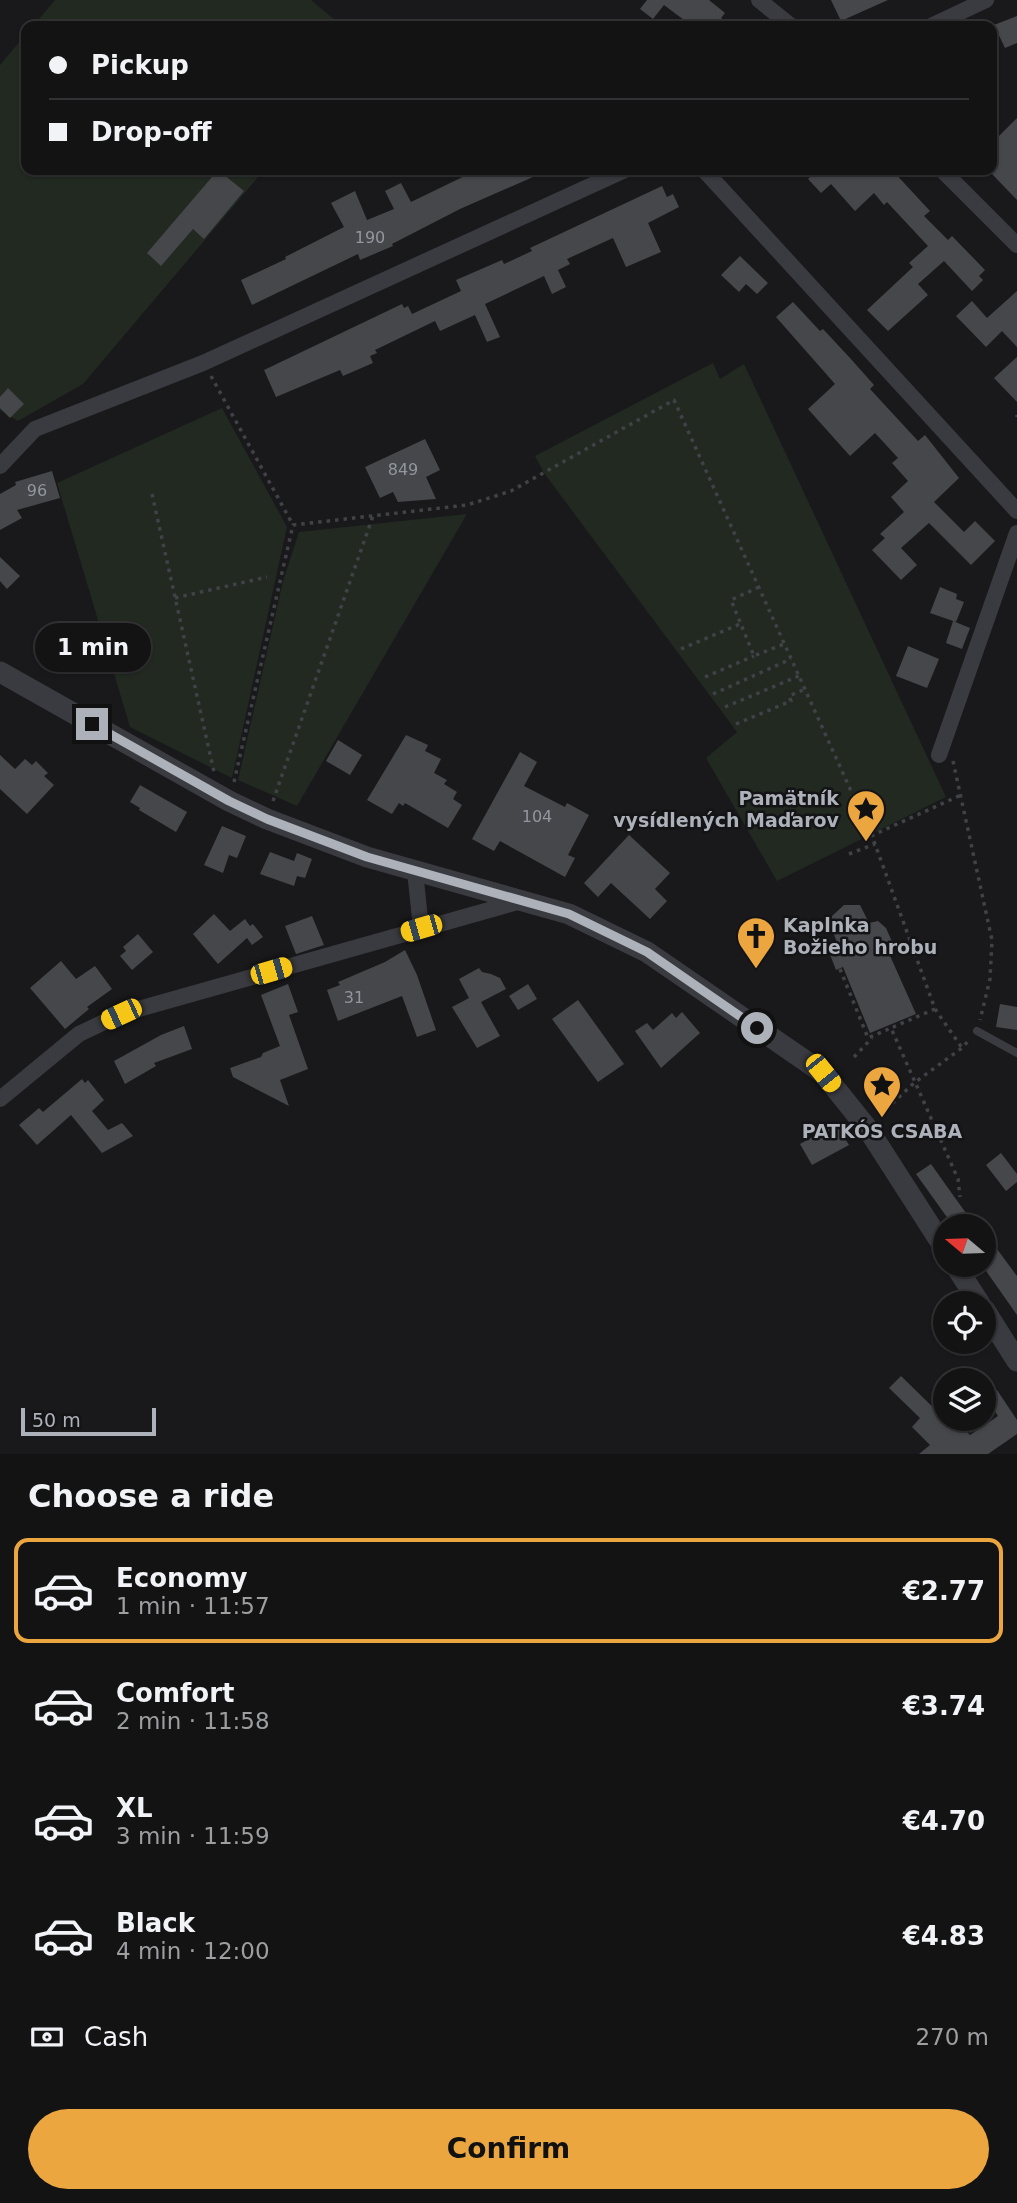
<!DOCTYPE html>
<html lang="en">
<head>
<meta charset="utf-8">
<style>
	:root { --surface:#131314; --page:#1c1c1d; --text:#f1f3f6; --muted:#9d9ea0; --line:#323234; --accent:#eca640 }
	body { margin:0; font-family:"DejaVu Sans",sans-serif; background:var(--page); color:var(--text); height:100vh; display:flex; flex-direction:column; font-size:26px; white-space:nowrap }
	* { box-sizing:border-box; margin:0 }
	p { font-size:23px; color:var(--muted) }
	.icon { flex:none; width:38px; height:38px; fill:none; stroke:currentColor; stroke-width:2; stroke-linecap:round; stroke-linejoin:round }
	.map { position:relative; height:1454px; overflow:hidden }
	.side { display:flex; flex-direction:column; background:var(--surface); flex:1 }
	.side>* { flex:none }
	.top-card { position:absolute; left:21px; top:21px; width:976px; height:154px; border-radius:14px; box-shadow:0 2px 5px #0004,0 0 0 2px var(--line); display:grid; align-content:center; height:154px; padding:0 28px; background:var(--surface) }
	.needle { width:46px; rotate:289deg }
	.fabs { position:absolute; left:933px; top:1214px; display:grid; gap:14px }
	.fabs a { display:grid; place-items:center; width:63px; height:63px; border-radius:50%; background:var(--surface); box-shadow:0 2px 5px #0004,0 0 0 2px var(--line); font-size:35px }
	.scale { position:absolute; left:21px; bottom:18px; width:135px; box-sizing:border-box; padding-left:7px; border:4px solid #acb1ba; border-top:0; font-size:19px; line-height:24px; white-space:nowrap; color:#acb1ba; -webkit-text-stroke:5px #141416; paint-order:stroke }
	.end { position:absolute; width:32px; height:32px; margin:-16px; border:9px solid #acb1ba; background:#111; box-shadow:0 0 0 4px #111 }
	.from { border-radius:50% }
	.bubble { position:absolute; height:49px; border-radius:24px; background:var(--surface); box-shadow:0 2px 5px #0004,0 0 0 2px var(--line); font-size:23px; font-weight:700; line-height:49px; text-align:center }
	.car { position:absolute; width:21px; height:42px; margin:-21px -10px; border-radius:9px; box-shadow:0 0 5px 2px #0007; background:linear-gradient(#f5c518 24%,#345 0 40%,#f5c518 0 76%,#345 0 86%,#f5c518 0) }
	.top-card b { display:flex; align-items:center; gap:24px; height:66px; font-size:26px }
	.top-card b+b { border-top:2px solid var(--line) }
	.top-card i { width:18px; height:18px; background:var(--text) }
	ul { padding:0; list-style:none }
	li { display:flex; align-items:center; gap:21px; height:105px; margin:0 14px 10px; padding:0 14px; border:4px solid transparent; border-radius:14px }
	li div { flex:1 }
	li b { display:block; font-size:26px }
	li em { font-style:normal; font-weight:700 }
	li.selected { border-color:var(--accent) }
	li>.icon { width:63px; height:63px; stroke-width:1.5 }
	h2 { padding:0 28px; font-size:32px; line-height:84px }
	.pay { display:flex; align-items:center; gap:18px; height:77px; padding:0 28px; font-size:26px }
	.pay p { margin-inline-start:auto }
	.action { display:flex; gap:14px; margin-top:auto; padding:14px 28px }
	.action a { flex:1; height:80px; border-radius:42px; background:var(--accent); color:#111; font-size:28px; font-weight:700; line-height:80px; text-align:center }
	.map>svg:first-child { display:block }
	.green { fill:#212921 }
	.building { fill:#46474b }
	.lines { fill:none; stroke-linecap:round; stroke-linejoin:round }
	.path { stroke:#404247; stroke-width:3.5; stroke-dasharray:3.5 5; stroke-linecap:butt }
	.service { stroke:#3a3b40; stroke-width:8 }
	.minor { stroke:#3a3b40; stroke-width:16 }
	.tertiary { stroke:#3a3b40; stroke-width:21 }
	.route { stroke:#acb1ba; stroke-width:9 }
	.labels { text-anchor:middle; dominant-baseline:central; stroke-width:5; stroke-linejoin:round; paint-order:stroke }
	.number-label { font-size:16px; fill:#92969e }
	.poi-label { font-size:19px; font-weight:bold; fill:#acb1ba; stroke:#141416; text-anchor:end }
</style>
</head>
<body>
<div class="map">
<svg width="1017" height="1454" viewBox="0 0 1017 1454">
	<rect width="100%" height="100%" fill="#19191b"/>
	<g class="green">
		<polygon points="55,0 311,0 342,26 33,26"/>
		<polygon points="26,34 26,170 264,170 83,384 18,421 0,410 0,65"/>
		<polygon points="713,363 720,379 744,364 946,797 777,881 706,758 737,732 544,473 535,456"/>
		<polygon points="222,408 287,527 232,778 130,727 57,483"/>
		<polygon points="467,514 297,806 238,780 283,581 299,532"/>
	</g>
	<g class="building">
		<polygon points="647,0 709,0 725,13 721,18 732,26 692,26 664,5 653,19 640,9"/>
		<polygon points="831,0 888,0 841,21"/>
		<polygon points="1017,16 1017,43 1005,48 994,25"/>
		<polygon points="1017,118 1017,200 992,174 992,143"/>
		<polygon points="218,170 244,191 204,239 193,229 161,266 147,253"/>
		<polygon points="477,170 549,170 460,209 392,244 393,246 360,260 358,254 252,305 241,280 286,259 285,257 344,227 331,203 355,191 367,220 394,209 385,191 401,183 411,202"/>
		<polygon points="817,170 892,170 930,211 924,216 948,240 952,236 985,270 979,276 983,280 972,291 944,261 918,284 928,295 888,331 867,310 913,267 909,263 928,246 887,202 884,205 874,193 855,211 831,184 821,193 808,179"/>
		<polygon points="662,186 667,197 673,194 679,207 648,223 661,252 626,267 613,238 567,259 570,264 558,270 566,287 552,294 544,276 485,304 500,337 487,342 475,315 440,331 435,321 375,350 377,353 370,356 373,363 343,376 340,370 276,397 264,370 402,304 404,308 408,306 412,314 461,291 456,280 502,260 504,264 532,251 530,248"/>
		<polygon points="740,256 768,283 757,294 746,284 739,292 721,275"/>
		<polygon points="1017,291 1017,347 1002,331 986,347 956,316 972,301 987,318"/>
		<polygon points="793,302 820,331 823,329 850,358 874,385 870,389 918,441 925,435 959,478 934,502 964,532 975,521 995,541 971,565 929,523 901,548 917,565 901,580 872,550 885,538 880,534 904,512 891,497 908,481 892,463 898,458 875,433 850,456 808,409 835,384 776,317"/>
		<polygon points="1017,357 1017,402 994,378"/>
		<polygon points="8,388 24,404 10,418 0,408 0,397"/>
		<polygon points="425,439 440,470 426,477 436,499 398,502 393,492 380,498 365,467"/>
		<polygon points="52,471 60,498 17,510 22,518 0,530 0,494 16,485 15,482"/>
		<polygon points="0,557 20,576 7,589 0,581"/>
		<polygon points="940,587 957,594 956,599 964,602 956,622 930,613"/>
		<polygon points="953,621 970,628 962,649 946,643"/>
		<polygon points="908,646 939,659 927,688 896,676"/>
		<polygon points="406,735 428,745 425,751 441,759 434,773 447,780 444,784 457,792 453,799 462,805 448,828 405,803 403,806 399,803 392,814 367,800"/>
		<polygon points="338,740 362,755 350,775 326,761"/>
		<polygon points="520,752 537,762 524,786 565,807 567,803 589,815 568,855 575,858 565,877 500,841 494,851 472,839"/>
		<polygon points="0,755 15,769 25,759 32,765 36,761 48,773 44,776 54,785 27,814 0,789"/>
		<polygon points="140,785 187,812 176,832 139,810 140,808 130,802"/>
		<polygon points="222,826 246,836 237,858 229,855 223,873 204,865"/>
		<polygon points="629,835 670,873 655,889 667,901 650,919 611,883 598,897 584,883"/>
		<polygon points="270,852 294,861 297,853 312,859 305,878 297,876 294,886 260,874"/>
		<polygon points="844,905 860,905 869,923 878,921 886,928 894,946 887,949 916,1014 870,1033 843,967 836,970 829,952 839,947 830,925 832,916"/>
		<polygon points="214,914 230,931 245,919 250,926 253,924 263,937 252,945 247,938 218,964 193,934"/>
		<polygon points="312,916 324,945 296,954 285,926"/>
		<polygon points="138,934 153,952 132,970 120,956 126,951 123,947"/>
		<polygon points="405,950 417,975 436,1030 417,1037 402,996 338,1021 327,990 340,985 338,982 385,962"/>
		<polygon points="61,961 76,979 95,966 112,989 87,1007 89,1009 65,1029 30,988"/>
		<polygon points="479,968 482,972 491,974 500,978 506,989 481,1002 500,1036 477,1048 452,1007 469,998 459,979"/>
		<polygon points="288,984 298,1012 289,1015 308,1069 280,1080 289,1106 233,1077 230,1068 261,1057 263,1053 280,1046 261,995"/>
		<polygon points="528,984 537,999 518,1010 509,996"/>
		<polygon points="578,1000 624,1064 598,1082 552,1019"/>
		<polygon points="1000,1004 1017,1007 1017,1030 996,1027"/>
		<polygon points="682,1012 700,1033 661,1068 635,1031 647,1023 653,1030 672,1013 676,1018"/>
		<polygon points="184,1026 192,1049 154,1063 156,1066 125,1084 114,1061 161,1035"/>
		<polygon points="82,1079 85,1083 88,1080 104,1100 92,1111 108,1130 122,1123 133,1136 102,1153 71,1115 37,1145 19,1125 39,1108 43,1112"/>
		<polygon points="836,1124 849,1145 812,1165 800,1144"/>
		<polygon points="1001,1153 1017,1174 1017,1182 1006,1191 986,1165"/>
		<polygon points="931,1164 948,1188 976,1227 954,1227 916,1174"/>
		<polygon points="984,1237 993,1251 997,1249 1017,1276 1017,1315 984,1268"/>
		<polygon points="901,1376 945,1419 953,1419 970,1435 998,1416 985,1397 997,1390 1017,1420 1017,1434 988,1454 919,1454 930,1445 912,1427 920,1418 889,1388"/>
	</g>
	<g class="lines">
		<g class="path">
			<polyline points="211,376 293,525"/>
			<polyline points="1017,415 1017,417"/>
			<polyline points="152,494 214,772"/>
			<polyline points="759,587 731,600 754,656 784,644"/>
			<polyline points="175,598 267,577"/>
			<polyline points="681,649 740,624"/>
			<polyline points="705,677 754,656"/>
			<polyline points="713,694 791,659"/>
			<polyline points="725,707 799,676"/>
			<polyline points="736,724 791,701 789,696 805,689"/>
			<polyline points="953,761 992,940 990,979 980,1020"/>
			<polyline points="234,782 293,525 467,505 511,491 674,400 875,844 935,1009 962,1048"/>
			<polyline points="273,801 373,516"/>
			<polyline points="871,836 961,795"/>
			<polyline points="849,854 875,844"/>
			<polyline points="840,969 868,1038 891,1028"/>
			<polyline points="935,1009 891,1028 958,1179 960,1197"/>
			<polyline points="854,1057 872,1038"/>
			<polyline points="880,1115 914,1083 962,1048 970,1039"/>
		</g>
		<polyline class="service" points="977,1031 1017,1053"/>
		<g class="minor">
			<polyline points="759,0 791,26"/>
			<polyline points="931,26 986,0"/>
			<polyline points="704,170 1017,511"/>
			<polyline points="942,170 1017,245"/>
			<polyline points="0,466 35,429 203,363 625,170"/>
			<polyline points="939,755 1017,533"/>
			<polyline points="415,871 421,928"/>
			<polyline points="0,1099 79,1034 121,1014 521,901"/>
		</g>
		<g class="tertiary">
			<polyline points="0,672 229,801 267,819 367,857 569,914 647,952 823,1073 868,1129 945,1249"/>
			<polyline points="955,1265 980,1304"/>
			<polyline points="984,1309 1017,1361"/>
		</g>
	</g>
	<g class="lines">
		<polyline class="route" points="92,724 229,801 267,819 367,857 569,914 647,952 757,1028"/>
	</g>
	<defs>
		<symbol id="sight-pin" viewBox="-11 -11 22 30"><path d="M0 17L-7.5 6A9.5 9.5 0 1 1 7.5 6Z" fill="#eca640" stroke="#141416"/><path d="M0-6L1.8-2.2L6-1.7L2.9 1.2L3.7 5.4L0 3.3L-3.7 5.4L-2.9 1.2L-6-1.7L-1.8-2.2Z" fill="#111"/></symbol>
		<symbol id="church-pin" viewBox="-11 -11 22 30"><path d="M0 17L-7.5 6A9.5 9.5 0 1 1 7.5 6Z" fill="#eca640" stroke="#141416"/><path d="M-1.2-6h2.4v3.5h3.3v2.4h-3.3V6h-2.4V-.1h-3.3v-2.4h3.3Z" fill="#111"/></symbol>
	</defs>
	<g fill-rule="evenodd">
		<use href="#sight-pin" x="844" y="787" width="44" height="60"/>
		<use href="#church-pin" x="734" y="914" width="44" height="60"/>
		<use href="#sight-pin" x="860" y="1063" width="44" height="60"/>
	</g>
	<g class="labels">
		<g class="number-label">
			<text x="370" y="237">190</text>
			<text x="403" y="469">849</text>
			<text x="37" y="490">96</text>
			<text x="537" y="816">104</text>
			<text x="354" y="997">31</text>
		</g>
		<g class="poi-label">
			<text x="839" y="798">Pamätník<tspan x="839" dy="22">vysídlených Maďarov</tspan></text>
			<text x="783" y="925" text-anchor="start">Kaplnka<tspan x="783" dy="22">Božieho hrobu</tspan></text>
			<text x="882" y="1131" text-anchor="middle">PATKÓS CSABA</text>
		</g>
	</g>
</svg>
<div class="fabs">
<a><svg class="needle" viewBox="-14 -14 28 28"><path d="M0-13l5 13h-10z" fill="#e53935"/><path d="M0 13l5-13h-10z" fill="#9d9ea0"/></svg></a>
<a><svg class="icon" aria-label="locate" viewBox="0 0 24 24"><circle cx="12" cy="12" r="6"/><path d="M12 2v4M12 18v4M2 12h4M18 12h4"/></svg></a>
<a><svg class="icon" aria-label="layers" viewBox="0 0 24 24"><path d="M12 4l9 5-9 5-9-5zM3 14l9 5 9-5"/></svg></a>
</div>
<div class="scale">50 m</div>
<i class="end from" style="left:757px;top:1028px"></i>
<i class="end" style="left:92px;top:724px"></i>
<div class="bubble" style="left:35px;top:623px;width:116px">1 min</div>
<i class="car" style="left:421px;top:928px;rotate:254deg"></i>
<i class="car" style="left:271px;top:971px;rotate:74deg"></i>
<i class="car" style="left:121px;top:1014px;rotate:245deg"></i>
<i class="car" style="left:823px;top:1073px;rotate:141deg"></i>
<div class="top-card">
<b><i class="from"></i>Pickup</b>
<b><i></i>Drop-off</b>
</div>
</div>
<section class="side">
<h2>Choose a ride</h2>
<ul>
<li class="selected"><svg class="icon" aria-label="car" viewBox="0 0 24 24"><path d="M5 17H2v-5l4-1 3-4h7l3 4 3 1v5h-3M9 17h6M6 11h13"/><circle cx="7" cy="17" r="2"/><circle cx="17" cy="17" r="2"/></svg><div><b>Economy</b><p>1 min · 11:57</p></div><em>€2.77</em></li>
<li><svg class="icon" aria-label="car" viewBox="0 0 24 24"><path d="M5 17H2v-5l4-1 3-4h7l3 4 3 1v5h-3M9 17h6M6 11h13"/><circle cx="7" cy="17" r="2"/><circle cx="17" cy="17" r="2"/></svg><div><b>Comfort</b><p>2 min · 11:58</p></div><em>€3.74</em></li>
<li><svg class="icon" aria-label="car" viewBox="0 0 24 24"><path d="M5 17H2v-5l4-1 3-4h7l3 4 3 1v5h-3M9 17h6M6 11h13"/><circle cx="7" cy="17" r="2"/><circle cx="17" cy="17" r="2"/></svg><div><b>XL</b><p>3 min · 11:59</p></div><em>€4.70</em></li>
<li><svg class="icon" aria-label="car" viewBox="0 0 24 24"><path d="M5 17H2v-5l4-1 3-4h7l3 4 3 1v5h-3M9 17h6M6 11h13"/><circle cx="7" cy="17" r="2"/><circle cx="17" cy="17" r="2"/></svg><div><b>Black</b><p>4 min · 12:00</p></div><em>€4.83</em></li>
</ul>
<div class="pay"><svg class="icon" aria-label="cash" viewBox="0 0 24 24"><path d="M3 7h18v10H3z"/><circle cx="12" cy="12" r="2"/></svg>Cash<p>270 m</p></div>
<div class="action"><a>Confirm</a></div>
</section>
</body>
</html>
